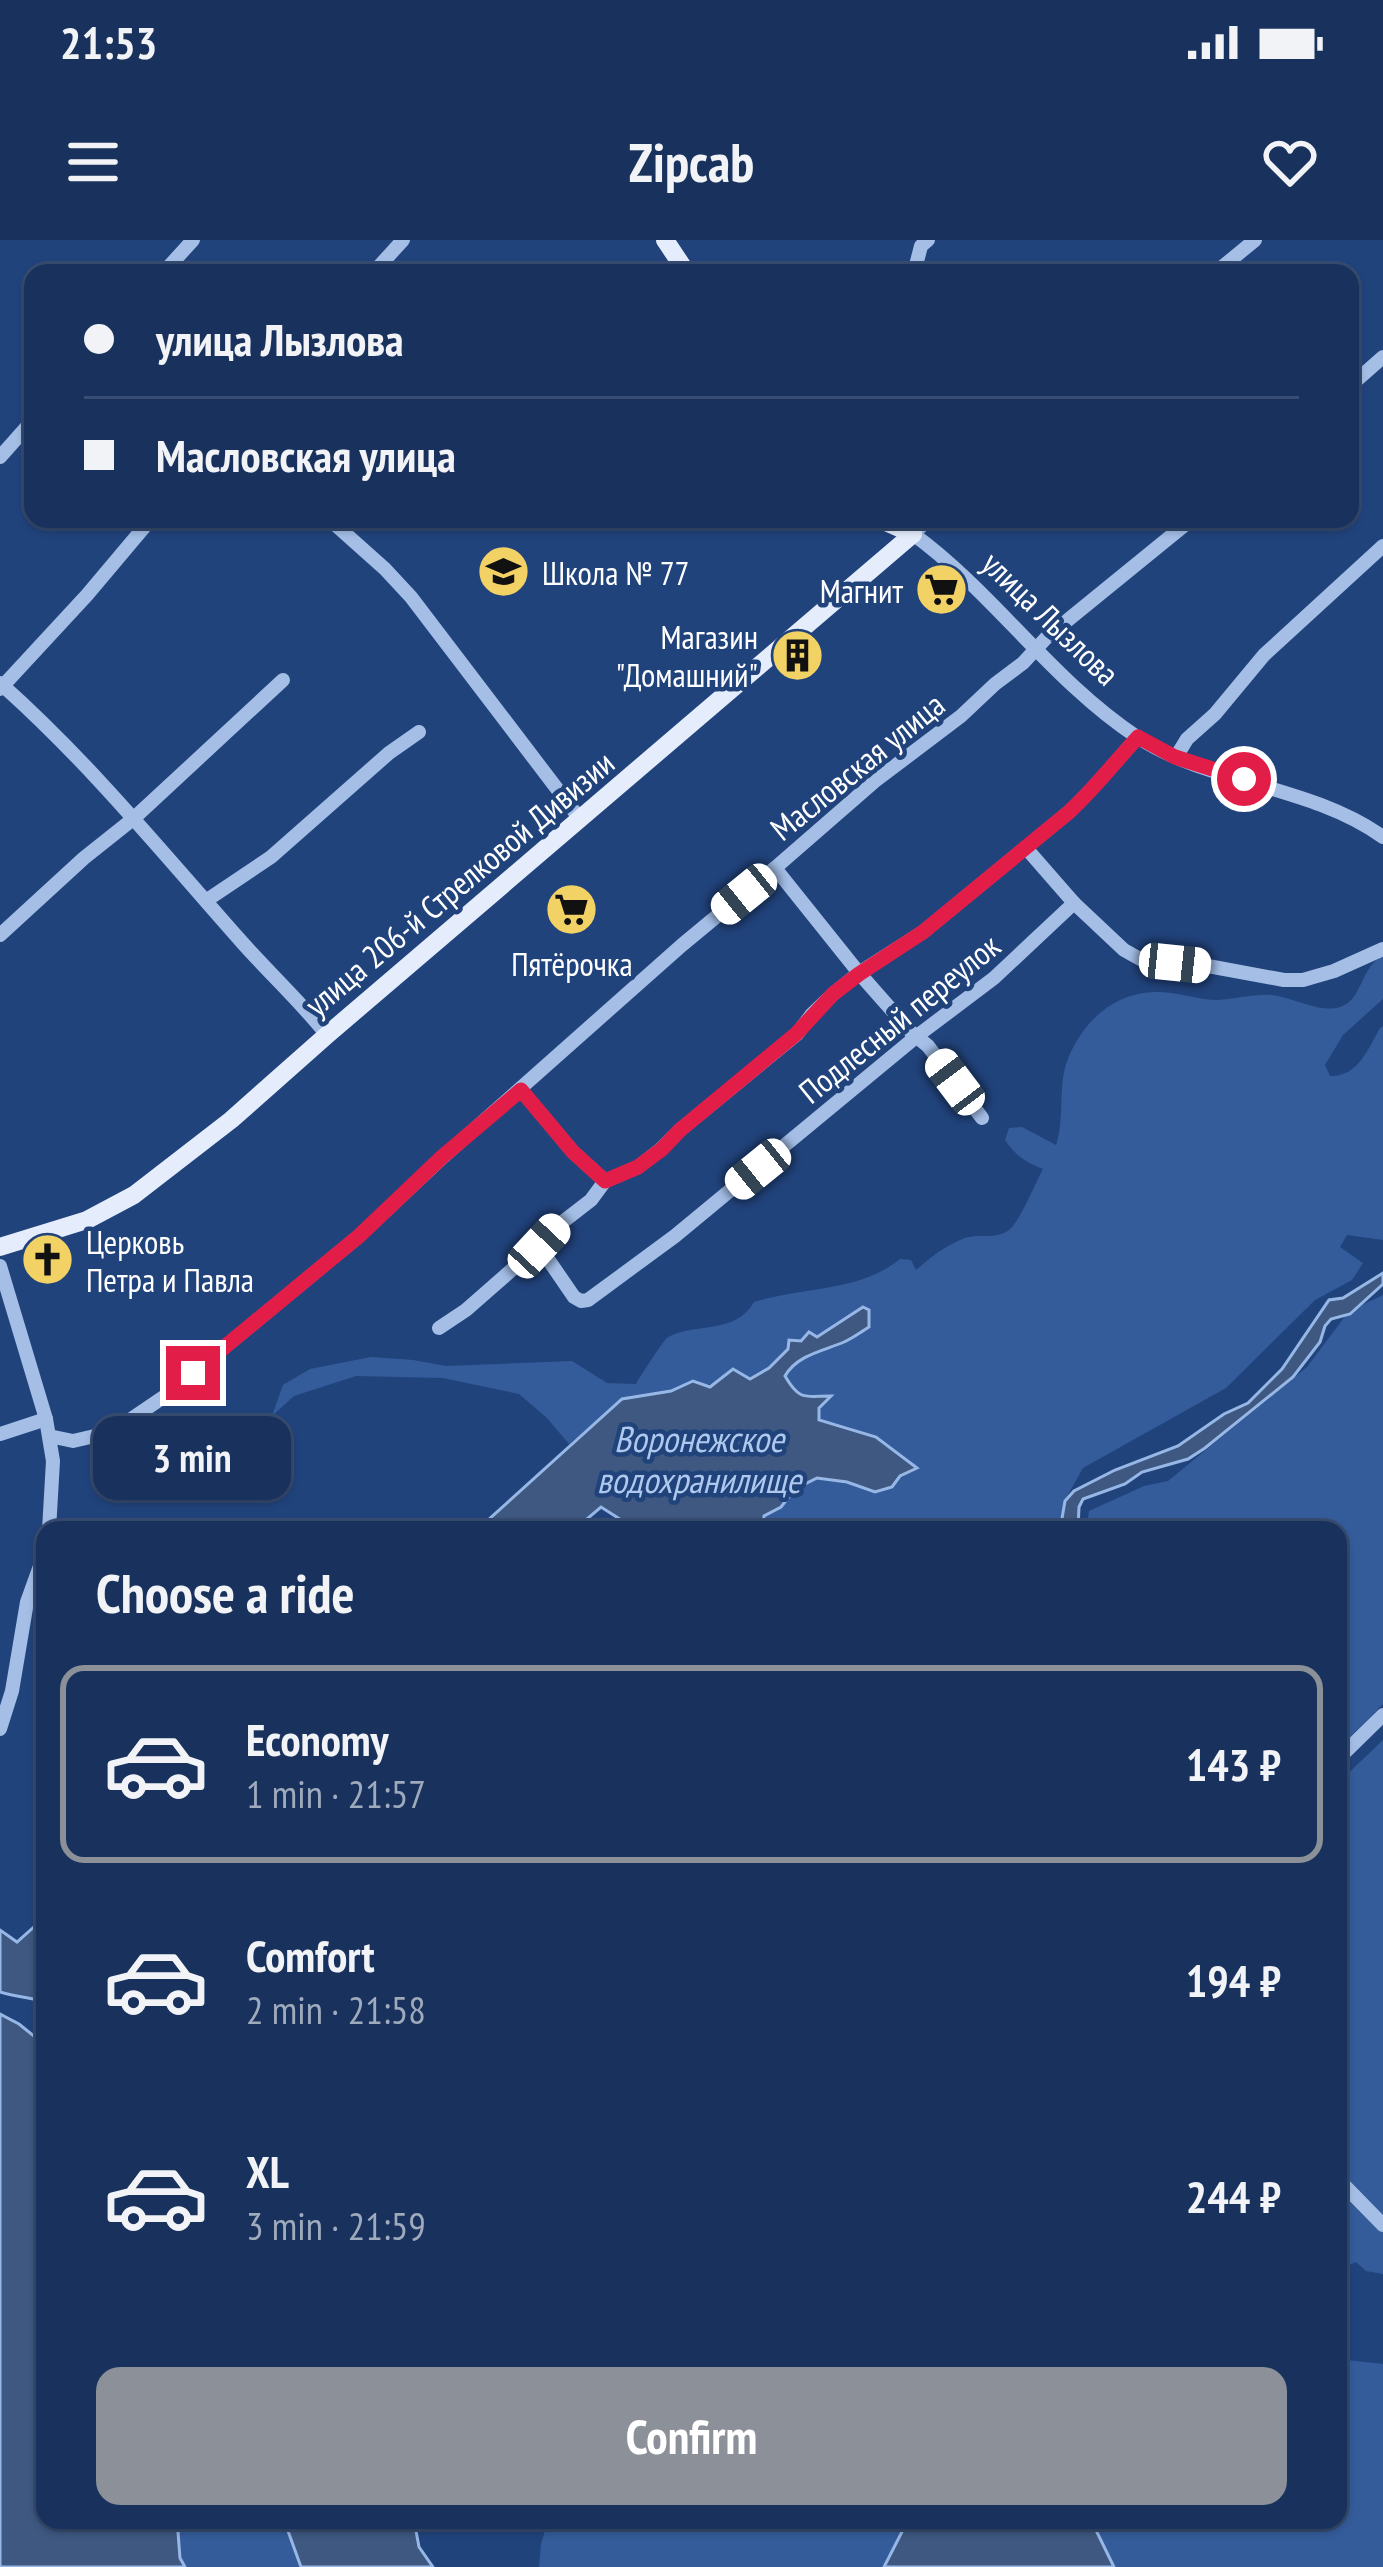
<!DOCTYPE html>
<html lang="en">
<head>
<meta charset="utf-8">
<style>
	:root { --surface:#19325d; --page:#263e66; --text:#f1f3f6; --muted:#9faabc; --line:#374d72; --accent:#8c9099 }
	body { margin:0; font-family:"PT Sans Narrow",sans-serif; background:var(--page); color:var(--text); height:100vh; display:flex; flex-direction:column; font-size:45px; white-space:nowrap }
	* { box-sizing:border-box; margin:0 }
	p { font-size:39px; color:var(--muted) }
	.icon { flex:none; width:66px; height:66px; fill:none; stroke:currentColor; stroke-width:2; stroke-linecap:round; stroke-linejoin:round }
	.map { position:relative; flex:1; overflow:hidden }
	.sheet { position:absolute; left:36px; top:1281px; width:1311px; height:1008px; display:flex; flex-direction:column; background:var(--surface); border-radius:24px; box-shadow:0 3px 9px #0004,0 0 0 3px var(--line) }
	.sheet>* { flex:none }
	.banner { position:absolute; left:24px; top:24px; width:1335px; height:264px; border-radius:24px; box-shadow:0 3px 9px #0004,0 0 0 3px var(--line); display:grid; align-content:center; height:264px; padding:0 60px; background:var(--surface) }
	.end { position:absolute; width:54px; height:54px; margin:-27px; border:15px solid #e11d48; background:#fff; box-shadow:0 0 0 6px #fff }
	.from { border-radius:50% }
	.bubble { position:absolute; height:84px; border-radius:24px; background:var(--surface); box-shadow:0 3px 9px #0004,0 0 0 3px var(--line); font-size:39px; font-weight:600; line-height:84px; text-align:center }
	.car { position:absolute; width:36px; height:72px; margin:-36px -18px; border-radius:15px; box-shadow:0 0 9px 3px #0007; background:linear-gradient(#fff 24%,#345 0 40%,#fff 0 76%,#345 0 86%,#fff 0) }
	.banner b { display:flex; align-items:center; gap:42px; height:114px; font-size:45px }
	.banner b+b { border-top:3px solid var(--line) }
	.banner i { width:30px; height:30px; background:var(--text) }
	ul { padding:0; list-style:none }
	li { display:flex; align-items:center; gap:36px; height:198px; margin:0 24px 18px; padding:0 36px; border:6px solid transparent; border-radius:24px }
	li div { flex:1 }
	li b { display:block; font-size:45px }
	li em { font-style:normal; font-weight:600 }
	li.active { border-color:var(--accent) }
	li>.icon { width:108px; height:108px; stroke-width:1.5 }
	h2 { padding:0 60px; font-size:54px; line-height:144px }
	.primary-button { display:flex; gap:24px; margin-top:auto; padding:24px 60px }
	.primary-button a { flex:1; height:138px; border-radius:24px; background:var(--accent); color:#fff; font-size:48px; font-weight:600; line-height:138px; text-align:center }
	.status { display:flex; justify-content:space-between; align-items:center; height:84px; padding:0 60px; background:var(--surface); direction:ltr }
	.status svg { height:33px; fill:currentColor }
	header { display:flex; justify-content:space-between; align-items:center; height:156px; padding:0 60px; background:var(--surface); font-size:54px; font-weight:600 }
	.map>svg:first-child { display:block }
	.green { fill:#345c9a }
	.water { fill:#3e5881; stroke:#97b8e7; stroke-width:3 }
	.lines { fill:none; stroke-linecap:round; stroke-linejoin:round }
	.minor { stroke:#a4bee6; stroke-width:14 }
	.major { stroke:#e5edfd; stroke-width:18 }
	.route { stroke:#e11d48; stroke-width:15 }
	.labels { text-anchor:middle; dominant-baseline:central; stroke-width:9; stroke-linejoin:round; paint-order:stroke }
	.poi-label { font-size:33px; fill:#fff; stroke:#21437c; text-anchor:start }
	.street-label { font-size:33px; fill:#fff; stroke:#21437c }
	.water-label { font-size:36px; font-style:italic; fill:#afc8ee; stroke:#21437c }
</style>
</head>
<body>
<div class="status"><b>21:53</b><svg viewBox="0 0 49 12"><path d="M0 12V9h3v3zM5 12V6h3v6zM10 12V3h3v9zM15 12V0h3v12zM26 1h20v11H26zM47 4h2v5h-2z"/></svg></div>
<header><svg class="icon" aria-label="menu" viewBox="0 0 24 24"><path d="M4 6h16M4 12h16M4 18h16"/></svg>Zipcab<svg class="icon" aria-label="heart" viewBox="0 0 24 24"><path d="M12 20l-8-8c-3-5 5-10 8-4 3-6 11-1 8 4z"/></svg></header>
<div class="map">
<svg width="1383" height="2327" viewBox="0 0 1383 2327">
	<rect width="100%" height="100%" fill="#21437c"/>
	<g class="green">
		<path d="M1383,716v43l-40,36 -18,30 5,11c28,1 38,-27 50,-48l3,-2v214l-36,-5 -7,12 23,16 -11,17 -37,20 -89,88 -143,80 -17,30 -3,32h-300v-14l18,-9 14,-18 22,-11 30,4 16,7 53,-21c-37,-29 -50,-39 -97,-48v-12l11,-13c-25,3 -31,5 -45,-19l6,-11 25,-13 38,-36 -39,20 -6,-4c-29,33 -71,64 -116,49l-22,10 -49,8 -53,45 -22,-26 -28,-24 -76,-16 -87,-2 -62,20 -22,20 11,-31 27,-16 61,-12 42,3 33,6 126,-5 35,22 29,1c3,-6 29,-46 32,-47 30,-15 67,-2 86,-35 48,-15 106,-10 146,-43l11,1 5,10c15,-13 30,-25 49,-32 15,-5 33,3 46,-10 9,-8 25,-46 32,-59 -18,-7 -27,-13 -38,-29l4,-12 13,-1 34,18c10,-29 0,-62 14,-91 15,-34 45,-61 84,-62 21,-1 43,8 64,8 20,-1 46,-9 64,-3 17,4 37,14 54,11 27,-4 23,-41 47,-52z"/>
		<polygon points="1383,1055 1383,1464 1338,1509 1338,1290 1086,1290 1089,1271 1144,1246 1168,1241 1307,1127 1349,1071"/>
		<polygon points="1383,1500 1383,2034 1366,2031 1356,2022 1338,2030 1338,1543"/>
		<polygon points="1338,2119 1383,2124 1383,2327 539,2327 541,2304 548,2280 1338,2280"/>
		<polygon points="190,2280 305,2280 297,2311 301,2327 185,2327 180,2318 178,2292"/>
	</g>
	<g class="water">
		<polygon points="1383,1033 1383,1044 1350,1074 1331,1079 1325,1086 1320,1102 1293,1137 1205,1208 1188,1219 1142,1232 1125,1244 1083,1259 1079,1267 1078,1290 1060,1290 1065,1261 1074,1251 1115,1230 1178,1206 1224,1174 1248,1163 1282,1129 1329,1060 1343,1058"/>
		<path d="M863,1067l6,3v17c-8,5 -16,11 -25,15 -21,9 -47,13 -59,34 15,26 21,20 46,20l-12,12v12l57,17 41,31 -17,8 -8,11 -17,5 -28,-10 -30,-4 -22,11 -14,18 -17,9 -1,14h-126l-36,-23 -27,23h-97l145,-131 49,-8 22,-10 17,6 23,-18 17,10 19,-11 19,-19 1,-9 12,1 8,-9 8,5z"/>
		<path d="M45,1677v85c-16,-5 -30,-5 -45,-10v-62l17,12z"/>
		<polygon points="0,1774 19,1784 45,1805 45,2280 190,2280 178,2292 180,2318 185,2327 0,2327"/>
		<polygon points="305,2280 414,2280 419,2307 433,2327 301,2327 288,2291 304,2286"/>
		<polygon points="908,2280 1091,2280 1114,2327 884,2327"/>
	</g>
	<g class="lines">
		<g class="minor">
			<polyline points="163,33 193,0"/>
			<polyline points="373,33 403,0"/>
			<polyline points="914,33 921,6 928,0"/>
			<polyline points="1215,33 1255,0"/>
			<polyline points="1350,146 1383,117"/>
			<polyline points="0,217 33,180"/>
			<polyline points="329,279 385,329 411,357 580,579"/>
			<path d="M929,279l-16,15c81,59 139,147 224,203 72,47 173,48 246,100"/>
			<path d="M0,443c88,78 162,169 240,257 28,32 60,61 87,95"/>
			<polyline points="0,449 87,355 151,279"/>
			<polyline points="1176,517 1187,499 1215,474 1264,415 1383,306"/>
			<polyline points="1026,608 1074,663 1124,710 1142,720 1208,726 1284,740 1303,740 1334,731 1383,709"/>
			<polyline points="775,628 859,733 911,792 928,806 982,878"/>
			<polyline points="207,660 271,617 389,513 419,492"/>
			<polyline points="0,695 84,618 133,579 283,440"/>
			<polyline points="521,850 573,912 605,941"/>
			<polyline points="539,1006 574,1057 581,1061 588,1060 675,996 917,796 994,738 1074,663"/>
			<polyline points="0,1026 46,1179 53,1221 49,1290"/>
			<path d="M439,1088l27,-18 73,-64 21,-22 31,-24 14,-19 33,-14 23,-18 19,-19 117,-96 15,-20 21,-20 26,-21 64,-41 146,-120c25,-23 46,-50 69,-75"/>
			<polyline points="0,1194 46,1179"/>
			<polyline points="49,1196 73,1201 112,1192 168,1154 359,996 443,917 682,705 775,628 875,541 961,476 995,444 1023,423 1047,397 1192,279"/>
			<polyline points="0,1489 12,1451 27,1362 45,1312"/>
			<polyline points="1338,1519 1383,1475"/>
			<polyline points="1338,1939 1383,1985"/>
		</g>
		<g class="major">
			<polyline points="665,0 687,33"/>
			<polyline points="879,279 913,294"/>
			<polyline points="0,1007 87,980 134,955 231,880 327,795 913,294"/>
		</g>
	</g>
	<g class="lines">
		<path class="route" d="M193,1133l166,-137 83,-79 79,-67 52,62 32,29 33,-14 24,-18 18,-19 116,-96 37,-40 26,-20 64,-42 146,-120c25,-23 46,-50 69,-75l37,20 69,22"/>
	</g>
	<defs>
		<symbol id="school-disc" viewBox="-11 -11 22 22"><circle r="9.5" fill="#f3d265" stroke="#21437c"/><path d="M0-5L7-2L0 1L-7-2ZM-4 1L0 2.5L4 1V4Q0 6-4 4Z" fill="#111"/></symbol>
		<symbol id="supermarket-disc" viewBox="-11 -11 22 22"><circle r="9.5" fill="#f3d265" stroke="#21437c"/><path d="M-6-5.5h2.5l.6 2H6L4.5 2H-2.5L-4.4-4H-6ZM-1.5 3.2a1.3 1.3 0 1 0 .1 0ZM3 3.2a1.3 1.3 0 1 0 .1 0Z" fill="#111"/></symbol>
		<symbol id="building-disc" viewBox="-11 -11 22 22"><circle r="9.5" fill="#f3d265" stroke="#21437c"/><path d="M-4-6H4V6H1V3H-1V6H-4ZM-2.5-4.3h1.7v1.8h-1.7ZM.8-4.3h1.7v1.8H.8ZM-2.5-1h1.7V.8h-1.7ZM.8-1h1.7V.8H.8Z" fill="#111"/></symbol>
		<symbol id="church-disc" viewBox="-11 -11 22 22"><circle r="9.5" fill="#f3d265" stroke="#21437c"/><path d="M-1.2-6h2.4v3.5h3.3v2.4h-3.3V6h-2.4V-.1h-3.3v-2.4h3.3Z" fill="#111"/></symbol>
	</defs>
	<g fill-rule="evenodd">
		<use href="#school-disc" x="474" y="302" width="59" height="59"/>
		<use href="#supermarket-disc" x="912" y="320" width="59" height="59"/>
		<use href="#building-disc" x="768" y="386" width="59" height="59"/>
		<use href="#supermarket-disc" x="542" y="640" width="59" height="59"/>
		<use href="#church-disc" x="18" y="990" width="59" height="59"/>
	</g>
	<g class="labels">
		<g class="poi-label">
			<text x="542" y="332">Школа № 77</text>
			<text x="903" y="350" text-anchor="end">Магнит</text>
			<text x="758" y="396" text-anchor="end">Магазин<tspan x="758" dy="38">"Домашний"</tspan></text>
			<text x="572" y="723" text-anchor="middle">Пятёрочка</text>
			<text x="86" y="1001">Церковь<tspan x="86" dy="38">Петра и Павла</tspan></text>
		</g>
		<g class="street-label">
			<text transform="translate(1051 378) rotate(44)">улица Лызлова</text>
			<text transform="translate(857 526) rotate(-39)">Масловская улица</text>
			<text transform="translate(459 643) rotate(-40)">улица 206-й Стрелковой Дивизии</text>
			<text transform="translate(899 778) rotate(-39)">Подлесный переулок</text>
		</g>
		<g class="water-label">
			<text x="699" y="1198">Воронежское<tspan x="699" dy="41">водохранилище</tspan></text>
		</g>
	</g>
</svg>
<i class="end from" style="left:1244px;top:539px"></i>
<i class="end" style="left:193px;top:1133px"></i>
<div class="bubble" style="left:93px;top:1176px;width:198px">3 min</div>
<i class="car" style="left:744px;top:654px;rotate:231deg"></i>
<i class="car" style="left:1175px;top:723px;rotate:96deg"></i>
<i class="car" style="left:955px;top:842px;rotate:323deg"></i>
<i class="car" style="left:758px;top:929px;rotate:231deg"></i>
<i class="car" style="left:539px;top:1006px;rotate:43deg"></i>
<div class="banner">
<b><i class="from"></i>улица Лызлова</b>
<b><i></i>Масловская улица</b>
</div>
<section class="sheet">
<h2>Choose a ride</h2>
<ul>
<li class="active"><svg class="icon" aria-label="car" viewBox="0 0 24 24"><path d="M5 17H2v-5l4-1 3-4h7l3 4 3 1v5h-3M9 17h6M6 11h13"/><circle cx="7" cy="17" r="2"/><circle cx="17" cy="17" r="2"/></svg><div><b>Economy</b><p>1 min · 21:57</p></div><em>143 ₽</em></li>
<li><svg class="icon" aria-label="car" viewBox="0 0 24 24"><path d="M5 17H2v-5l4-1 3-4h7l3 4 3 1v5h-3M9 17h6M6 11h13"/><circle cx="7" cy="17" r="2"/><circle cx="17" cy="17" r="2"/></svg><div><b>Comfort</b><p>2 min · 21:58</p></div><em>194 ₽</em></li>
<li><svg class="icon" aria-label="car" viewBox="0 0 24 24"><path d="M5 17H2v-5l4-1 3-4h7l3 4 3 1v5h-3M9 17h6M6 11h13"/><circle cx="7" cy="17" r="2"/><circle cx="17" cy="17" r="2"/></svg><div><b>XL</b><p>3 min · 21:59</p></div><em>244 ₽</em></li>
</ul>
<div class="primary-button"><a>Confirm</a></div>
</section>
</div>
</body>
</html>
